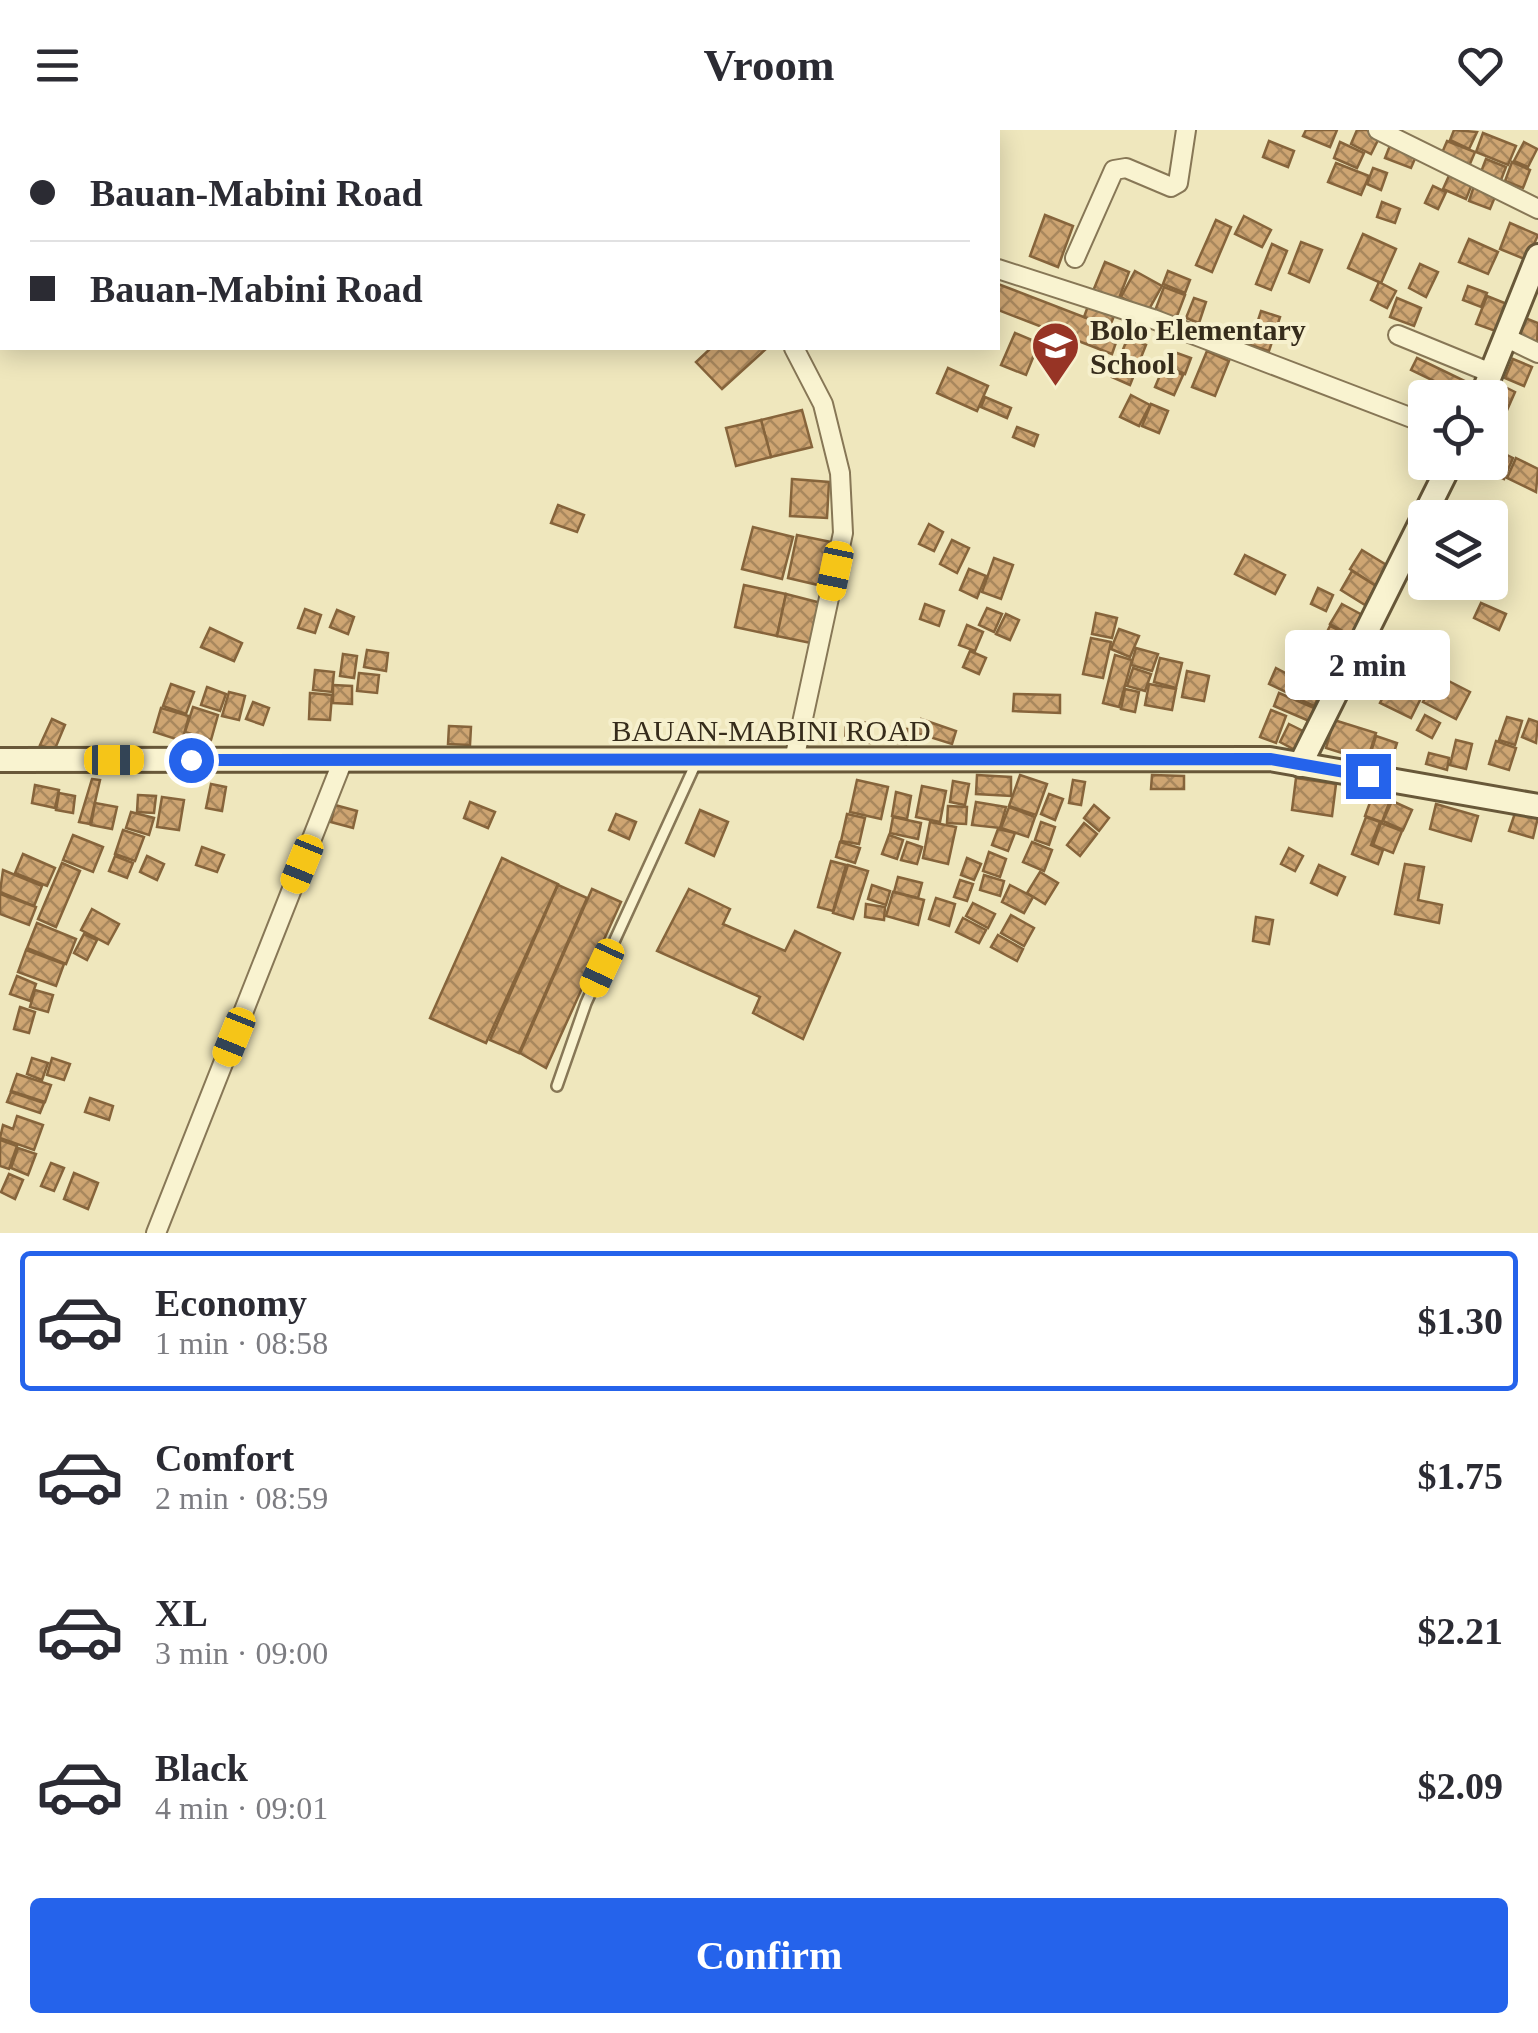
<!DOCTYPE html>
<html lang="en">
<head>
<meta charset="utf-8">
<style>
	:root { --surface:#fff; --page:#f7f7f7; --text:#2b2b33; --muted:#7c7c81; --line:#e1e1e2; --accent:#2563eb }
	body { margin:0; font-family:Georgia,serif; background:var(--page); color:var(--text); height:100vh; display:flex; flex-direction:column; font-size:38px; white-space:nowrap }
	* { box-sizing:border-box; margin:0 }
	p { font-size:32px; color:var(--muted) }
	.icon { flex:none; width:55px; height:55px; fill:none; stroke:currentColor; stroke-width:2; stroke-linecap:round; stroke-linejoin:round }
	.map { position:relative; height:1103px; overflow:hidden }
	.drawer { display:flex; flex-direction:column; background:var(--surface); flex:1 }
	.drawer>* { flex:none }
	.hud { position:absolute; left:0px; top:0px; width:1000px; height:220px; box-shadow:0 5px 25px #0003; display:grid; align-content:center; height:220px; padding:0 30px; background:var(--surface) }
	.buttons { position:absolute; left:1408px; top:250px; display:grid; gap:20px }
	.buttons a { display:grid; place-items:center; width:100px; height:100px; border-radius:10px; background:var(--surface); box-shadow:0 5px 25px #0003; font-size:50px }
	.end { position:absolute; width:45px; height:45px; margin:-22px; border:12px solid #2563eb; background:#fff; box-shadow:0 0 0 5px #fff }
	.from { border-radius:50% }
	.bubble { position:absolute; height:70px; border-radius:10px; background:var(--surface); box-shadow:0 5px 25px #0003; font-size:32px; font-weight:700; line-height:70px; text-align:center }
	.car { position:absolute; width:30px; height:60px; margin:-30px -15px; border-radius:12px; box-shadow:0 0 8px 2px #0007; background:linear-gradient(#f5c518 24%,#345 0 40%,#f5c518 0 76%,#345 0 86%,#f5c518 0) }
	.hud b { display:flex; align-items:center; gap:35px; height:95px; font-size:38px }
	.hud b+b { border-top:2px solid var(--line) }
	.hud i { width:25px; height:25px; background:var(--text) }
	ul { padding:18px 0 0; list-style:none }
	li { display:flex; align-items:center; gap:30px; height:140px; margin:0 20px 15px; padding:0 10px; border:5px solid transparent; border-radius:10px }
	li div { flex:1 }
	li b { display:block; font-size:38px }
	li em { font-style:normal; font-weight:700 }
	li.current { border-color:var(--accent) }
	li>.icon { width:90px; height:90px; stroke-width:1.5 }
	.cta { display:flex; gap:20px; margin-top:auto; padding:20px 30px }
	.cta a { flex:1; height:115px; border-radius:10px; background:var(--accent); color:#fff; font-size:40px; font-weight:700; line-height:115px; text-align:center }
	header { display:flex; justify-content:space-between; align-items:center; height:130px; padding:0 30px; background:var(--surface); font-size:45px; font-weight:700 }
	.map>svg:first-child { display:block }
	.building { fill:url(#building-cross-hatch); stroke:#86643b; stroke-width:2.5 }
	.lines { fill:none; stroke-linecap:round; stroke-linejoin:round }
	.lane-casing { stroke:#877756; stroke-width:14 }
	.street-casing { stroke:#877756; stroke-width:22 }
	.secondary-casing { stroke:#685839; stroke-width:28 }
	.lane { stroke:#f9f3d0; stroke-width:9 }
	.street { stroke:#f9f3d0; stroke-width:18 }
	.secondary { stroke:#f9f3d0; stroke-width:22 }
	.route { stroke:#2563eb; stroke-width:12 }
	.labels { text-anchor:middle; dominant-baseline:central; stroke-width:8; stroke-linejoin:round; paint-order:stroke }
	.poi-label { font-size:30px; font-weight:bold; fill:#362c1b; stroke:#f6f0cd; text-anchor:start }
	.street-label { font-size:30px; fill:#362c1b; stroke:#f6f0cd }
</style>
</head>
<body>
<header><svg class="icon" aria-label="menu" viewBox="0 0 24 24"><path d="M4 6h16M4 12h16M4 18h16"/></svg>Vroom<svg class="icon" aria-label="heart" viewBox="0 0 24 24"><path d="M12 20l-8-8c-3-5 5-10 8-4 3-6 11-1 8 4z"/></svg></header>
<div class="map">
<svg width="1538" height="1103" viewBox="0 0 1538 1103">
	<defs>
		<pattern id="building-cross-hatch" width="8" height="8" patternUnits="userSpaceOnUse" patternTransform="scale(2.5)"><rect width="8" height="8" fill="#cea572"/><path d="M0 0l8 8M0 8l8-8" fill="none" stroke="#a8875d"/></pattern>
	</defs>
	<rect width="100%" height="100%" fill="#efe7bd"/>
	<g class="building">
		<polygon points="1306,0 1337,0 1330,17 1303,6"/>
		<polygon points="1357,0 1367,0 1380,6 1371,24 1351,14"/>
		<polygon points="1454,0 1477,2 1469,19 1450,10"/>
		<polygon points="1483,3 1516,16 1508,35 1476,22"/>
		<polygon points="1269,11 1294,21 1288,37 1263,27"/>
		<polygon points="1447,11 1475,22 1467,41 1439,30"/>
		<polygon points="1340,12 1364,23 1357,38 1334,28"/>
		<polygon points="1524,12 1537,19 1528,37 1514,31"/>
		<polygon points="1391,13 1417,24 1411,38 1385,28"/>
		<polygon points="1486,29 1506,37 1499,55 1479,47"/>
		<polygon points="1512,32 1530,40 1523,58 1505,51"/>
		<polygon points="1336,33 1369,46 1361,65 1328,52"/>
		<polygon points="1373,38 1387,43 1381,60 1367,54"/>
		<polygon points="1452,39 1474,49 1466,69 1443,59"/>
		<polygon points="1475,53 1497,62 1490,79 1469,71"/>
		<polygon points="1433,56 1446,62 1438,79 1425,73"/>
		<polygon points="1382,72 1400,79 1395,93 1377,87"/>
		<polygon points="1045,85 1073,96 1058,137 1030,126"/>
		<polygon points="1244,86 1271,100 1262,117 1235,104"/>
		<polygon points="1216,90 1231,97 1212,142 1196,135"/>
		<polygon points="1510,93 1538,105 1527,130 1500,119"/>
		<polygon points="1363,104 1396,119 1381,153 1348,138"/>
		<polygon points="1469,109 1498,122 1488,144 1459,132"/>
		<polygon points="1301,112 1322,120 1309,152 1289,143"/>
		<polygon points="1272,114 1287,121 1271,160 1256,154"/>
		<polygon points="1105,132 1129,142 1118,171 1093,161"/>
		<polygon points="1420,134 1438,142 1426,167 1409,158"/>
		<polygon points="1135,141 1162,156 1148,181 1121,167"/>
		<polygon points="1168,141 1190,150 1185,163 1163,154"/>
		<polygon points="1379,152 1396,161 1387,178 1371,170"/>
		<polygon points="998,154 1120,201 1112,224 998,180"/>
		<polygon points="1468,156 1487,163 1481,177 1463,170"/>
		<polygon points="1164,157 1185,165 1174,194 1153,186"/>
		<polygon points="1487,166 1512,176 1501,203 1476,194"/>
		<polygon points="1194,168 1206,172 1199,193 1186,188"/>
		<polygon points="1397,168 1421,178 1414,196 1390,187"/>
		<polygon points="1088,176 1114,186 1110,196 1084,187"/>
		<polygon points="1261,181 1280,187 1269,221 1250,215"/>
		<polygon points="1525,188 1538,193 1537,214 1518,207"/>
		<polygon points="1015,203 1039,213 1026,245 1001,235"/>
		<polygon points="1128,207 1146,215 1130,255 1112,247"/>
		<polygon points="711,218 767,218 722,259 696,232"/>
		<polygon points="1207,221 1229,231 1215,266 1192,257"/>
		<polygon points="1174,222 1191,228 1185,244 1168,237"/>
		<polygon points="1417,228 1469,253 1463,265 1411,240"/>
		<polygon points="1513,229 1532,237 1524,256 1505,248"/>
		<polygon points="1164,236 1183,245 1174,265 1155,257"/>
		<polygon points="948,238 988,256 977,281 937,263"/>
		<polygon points="1499,254 1515,262 1504,287 1490,280"/>
		<polygon points="1131,265 1150,275 1139,296 1120,287"/>
		<polygon points="985,267 1011,278 1007,288 981,277"/>
		<polygon points="1151,274 1168,281 1159,303 1142,296"/>
		<polygon points="802,280 812,317 771,327 761,290"/>
		<polygon points="761,290 771,327 736,336 726,298"/>
		<polygon points="1017,297 1038,305 1034,316 1013,307"/>
		<polygon points="1495,319 1513,328 1504,349 1485,340"/>
		<polygon points="1516,328 1538,339 1536,362 1507,348"/>
		<polygon points="792,349 829,352 827,388 790,386"/>
		<polygon points="558,375 584,385 577,402 551,393"/>
		<polygon points="929,394 943,402 934,421 919,414"/>
		<polygon points="753,397 793,407 782,449 742,439"/>
		<polygon points="797,405 831,412 822,456 788,448"/>
		<polygon points="952,410 969,418 957,443 940,434"/>
		<polygon points="1362,420 1393,439 1381,459 1350,439"/>
		<polygon points="1245,425 1285,445 1275,464 1235,444"/>
		<polygon points="994,428 1013,435 1001,469 982,462"/>
		<polygon points="969,439 986,446 977,468 960,460"/>
		<polygon points="1352,441 1376,456 1365,475 1341,460"/>
		<polygon points="744,455 786,464 777,506 735,497"/>
		<polygon points="1318,458 1333,465 1326,481 1311,474"/>
		<polygon points="786,464 821,473 811,513 777,506"/>
		<polygon points="1481,473 1506,484 1499,500 1474,488"/>
		<polygon points="925,474 944,481 939,496 920,489"/>
		<polygon points="1342,474 1366,487 1354,507 1330,494"/>
		<polygon points="987,478 1002,484 994,502 979,495"/>
		<polygon points="305,479 321,485 315,503 298,498"/>
		<polygon points="337,480 354,487 348,504 330,497"/>
		<polygon points="1096,483 1117,488 1112,508 1092,504"/>
		<polygon points="1006,484 1019,490 1010,510 996,504"/>
		<polygon points="967,495 983,502 975,521 959,515"/>
		<polygon points="1330,496 1350,506 1343,520 1323,510"/>
		<polygon points="210,498 242,513 234,531 201,517"/>
		<polygon points="1119,499 1139,506 1130,527 1111,519"/>
		<polygon points="1091,508 1111,512 1103,548 1083,544"/>
		<polygon points="1332,516 1350,525 1340,545 1323,536"/>
		<polygon points="1136,518 1158,524 1152,541 1131,535"/>
		<polygon points="367,520 388,523 386,541 364,537"/>
		<polygon points="970,521 986,528 979,544 963,537"/>
		<polygon points="343,524 357,526 354,548 340,546"/>
		<polygon points="1115,525 1132,530 1119,577 1103,573"/>
		<polygon points="1160,528 1182,533 1176,558 1154,552"/>
		<polygon points="1365,528 1387,540 1375,563 1352,551"/>
		<polygon points="1301,537 1327,550 1314,576 1288,564"/>
		<polygon points="1133,538 1151,544 1145,561 1127,556"/>
		<polygon points="1276,538 1293,547 1286,562 1269,554"/>
		<polygon points="315,540 334,542 332,562 313,560"/>
		<polygon points="1187,541 1209,546 1204,571 1182,567"/>
		<polygon points="359,543 379,545 377,563 357,561"/>
		<polygon points="1394,545 1425,560 1411,588 1380,573"/>
		<polygon points="1437,545 1470,562 1456,589 1423,572"/>
		<polygon points="171,554 194,562 186,584 163,576"/>
		<polygon points="1149,554 1176,559 1172,580 1145,575"/>
		<polygon points="333,555 352,556 352,574 333,573"/>
		<polygon points="207,557 226,564 220,581 201,575"/>
		<polygon points="1125,559 1139,562 1135,582 1121,579"/>
		<polygon points="229,562 245,566 239,590 222,586"/>
		<polygon points="310,563 332,565 330,590 309,589"/>
		<polygon points="1279,563 1319,580 1314,593 1274,576"/>
		<polygon points="1014,564 1060,565 1060,583 1013,581"/>
		<polygon points="253,572 269,578 263,595 246,589"/>
		<polygon points="193,577 218,585 211,610 185,602"/>
		<polygon points="161,578 189,586 182,611 154,602"/>
		<polygon points="1271,580 1286,586 1276,613 1260,607"/>
		<polygon points="1425,585 1440,593 1432,608 1417,600"/>
		<polygon points="1507,587 1522,591 1515,615 1499,610"/>
		<polygon points="52,589 65,595 54,621 40,615"/>
		<polygon points="921,589 956,601 952,614 917,603"/>
		<polygon points="1529,589 1538,592 1536,613 1522,607"/>
		<polygon points="1334,590 1376,603 1367,631 1326,618"/>
		<polygon points="846,591 871,593 870,613 845,611"/>
		<polygon points="1289,594 1307,603 1297,621 1280,612"/>
		<polygon points="449,596 471,597 470,615 448,614"/>
		<polygon points="892,597 908,599 906,614 890,612"/>
		<polygon points="1376,606 1397,613 1390,635 1369,629"/>
		<polygon points="1456,610 1472,614 1466,639 1450,635"/>
		<polygon points="1496,611 1516,618 1509,640 1489,634"/>
		<polygon points="1429,623 1449,628 1447,640 1426,634"/>
		<polygon points="977,645 1011,647 1011,666 976,664"/>
		<polygon points="1020,645 1047,654 1036,685 1009,676"/>
		<polygon points="1152,645 1184,646 1184,659 1151,659"/>
		<polygon points="1296,648 1336,654 1332,686 1292,680"/>
		<polygon points="92,649 100,650 90,694 79,692"/>
		<polygon points="857,650 888,657 881,689 850,682"/>
		<polygon points="1073,650 1085,652 1081,675 1069,673"/>
		<polygon points="953,651 969,654 965,675 950,672"/>
		<polygon points="211,654 226,657 222,681 206,678"/>
		<polygon points="35,655 59,660 55,678 32,673"/>
		<polygon points="922,656 946,661 940,692 916,687"/>
		<polygon points="896,662 911,666 907,689 892,686"/>
		<polygon points="59,663 75,666 73,683 56,680"/>
		<polygon points="1049,664 1063,669 1055,690 1041,684"/>
		<polygon points="138,665 156,666 154,683 137,682"/>
		<polygon points="162,667 184,670 179,700 157,697"/>
		<polygon points="1372,667 1389,673 1382,692 1365,686"/>
		<polygon points="1392,671 1412,680 1403,700 1383,691"/>
		<polygon points="470,672 495,682 488,698 464,688"/>
		<polygon points="976,672 1006,677 1000,698 972,695"/>
		<polygon points="95,673 117,677 112,699 91,695"/>
		<polygon points="1436,674 1478,686 1471,711 1430,699"/>
		<polygon points="335,675 357,681 353,698 331,692"/>
		<polygon points="1094,675 1109,688 1099,701 1084,688"/>
		<polygon points="948,676 967,677 966,694 947,693"/>
		<polygon points="1009,677 1035,687 1028,707 1001,698"/>
		<polygon points="700,680 728,692 714,726 686,713"/>
		<polygon points="1516,680 1538,687 1533,708 1509,701"/>
		<polygon points="131,682 154,688 149,705 126,698"/>
		<polygon points="616,684 636,692 629,709 609,700"/>
		<polygon points="847,684 865,688 859,714 841,711"/>
		<polygon points="893,687 921,693 918,709 890,703"/>
		<polygon points="1366,687 1380,692 1371,715 1383,720 1378,734 1352,724"/>
		<polygon points="930,692 956,697 948,734 923,728"/>
		<polygon points="1041,692 1055,697 1049,715 1035,710"/>
		<polygon points="1084,693 1097,704 1080,726 1067,715"/>
		<polygon points="1381,693 1402,701 1393,723 1373,715"/>
		<polygon points="998,699 1015,703 1008,721 992,715"/>
		<polygon points="123,700 144,707 135,731 115,724"/>
		<polygon points="73,705 103,717 93,742 63,730"/>
		<polygon points="889,705 903,710 897,729 882,724"/>
		<polygon points="840,712 860,718 855,733 836,727"/>
		<polygon points="907,712 922,717 917,734 901,730"/>
		<polygon points="1032,712 1052,720 1044,741 1023,732"/>
		<polygon points="202,717 224,725 217,742 196,735"/>
		<polygon points="1289,718 1303,726 1295,741 1281,734"/>
		<polygon points="989,722 1006,729 1000,747 983,741"/>
		<polygon points="23,724 55,738 47,756 15,743"/>
		<polygon points="115,726 133,733 127,748 109,741"/>
		<polygon points="147,726 164,734 157,750 140,742"/>
		<polygon points="502,728 558,754 486,913 430,888"/>
		<polygon points="967,728 981,734 974,750 961,745"/>
		<polygon points="831,731 846,735 833,781 818,777"/>
		<polygon points="62,733 80,741 56,797 38,789"/>
		<polygon points="1405,734 1424,737 1418,770 1442,775 1439,793 1395,784"/>
		<polygon points="848,735 868,741 853,789 833,783"/>
		<polygon points="1319,735 1345,747 1337,765 1311,753"/>
		<polygon points="3,740 42,756 34,776 0,762"/>
		<polygon points="1040,742 1058,753 1045,774 1027,763"/>
		<polygon points="984,745 1004,751 1000,766 980,760"/>
		<polygon points="898,747 922,753 918,768 894,762"/>
		<polygon points="960,750 973,754 967,771 954,767"/>
		<polygon points="558,755 587,768 519,923 490,910"/>
		<polygon points="872,755 890,761 886,775 868,769"/>
		<polygon points="1010,755 1033,767 1024,783 1002,772"/>
		<polygon points="592,759 621,772 546,938 520,923"/>
		<polygon points="689,759 730,779 723,794 785,821 795,801 840,823 803,909 753,883 760,867 657,821"/>
		<polygon points="893,762 924,770 918,795 886,786"/>
		<polygon points="0,764 36,777 29,795 0,784"/>
		<polygon points="936,768 955,774 949,796 929,789"/>
		<polygon points="973,773 995,784 988,798 966,786"/>
		<polygon points="866,774 885,777 884,790 865,787"/>
		<polygon points="92,779 119,794 108,814 81,800"/>
		<polygon points="1011,785 1034,798 1024,816 1001,803"/>
		<polygon points="1256,787 1273,790 1269,814 1253,811"/>
		<polygon points="963,788 986,800 979,813 956,802"/>
		<polygon points="37,793 76,809 66,834 27,818"/>
		<polygon points="84,804 97,810 87,830 74,823"/>
		<polygon points="998,805 1023,819 1017,831 991,817"/>
		<polygon points="26,820 64,834 56,856 18,842"/>
		<polygon points="17,846 36,854 30,871 10,864"/>
		<polygon points="35,860 53,865 48,882 30,877"/>
		<polygon points="20,877 35,882 29,903 14,899"/>
		<polygon points="32,928 48,933 42,950 27,944"/>
		<polygon points="52,928 70,934 64,950 47,945"/>
		<polygon points="17,944 51,955 45,972 11,961"/>
		<polygon points="11,962 44,973 40,983 7,972"/>
		<polygon points="90,968 113,976 109,990 85,982"/>
		<polygon points="17,986 43,995 34,1020 0,1008 3,995 13,999"/>
		<polygon points="0,1010 17,1016 9,1039 0,1036"/>
		<polygon points="18,1018 36,1024 28,1045 11,1038"/>
		<polygon points="51,1033 64,1038 54,1061 41,1056"/>
		<polygon points="74,1043 98,1053 88,1079 64,1069"/>
		<polygon points="9,1044 23,1050 15,1069 1,1062"/>
	</g>
	<g class="lines">
		<defs>
			<polyline id="lane" points="557,956 586,873 696,633"/>
			<g id="street">
				<polyline points="1378,0 1538,79"/>
				<polyline points="1075,128 1114,40 1126,38 1171,57 1178,53 1186,0"/>
				<polyline points="998,139 1153,189 1425,293"/>
				<polyline points="1398,205 1491,243"/>
				<polyline points="1507,208 1538,223"/>
				<polyline points="794,630 843,403 840,343 823,274 794,218"/>
				<polyline points="156,1103 343,630"/>
			</g>
			<g id="secondary">
				<polyline points="1481,268 1538,126"/>
				<polyline points="0,630 1270,629 1538,676"/>
				<polyline points="1300,635 1451,332"/>
			</g>
		</defs>
		<use href="#lane" class="lane-casing"/>
		<use href="#street" class="street-casing"/>
		<use href="#secondary" class="secondary-casing"/>
		<use href="#lane" class="lane"/>
		<use href="#street" class="street"/>
		<use href="#secondary" class="secondary"/>
	</g>
	<g class="lines">
		<polyline class="route" points="191,630 1270,629 1368,646"/>
	</g>
	<defs>
		<symbol id="school-pin" viewBox="-11 -11 22 30"><path d="M0 17L-7.5 6A9.5 9.5 0 1 1 7.5 6Z" fill="#973425" stroke="#f6f0cd"/><path d="M0-5L7-2L0 1L-7-2ZM-4 1L0 2.5L4 1V4Q0 6-4 4Z" fill="#fff"/></symbol>
	</defs>
	<g fill-rule="evenodd">
		<use href="#school-pin" x="1028" y="188" width="55" height="75"/>
	</g>
	<g class="labels">
		<g class="poi-label">
			<text x="1090" y="199">Bolo Elementary<tspan x="1090" dy="34">School</tspan></text>
		</g>
		<g class="street-label">
			<text x="771" y="600">BAUAN-MABINI ROAD</text>
		</g>
	</g>
</svg>
<div class="buttons">
<a><svg class="icon" aria-label="locate" viewBox="0 0 24 24"><circle cx="12" cy="12" r="6"/><path d="M12 2v4M12 18v4M2 12h4M18 12h4"/></svg></a>
<a><svg class="icon" aria-label="layers" viewBox="0 0 24 24"><path d="M12 4l9 5-9 5-9-5zM3 14l9 5 9-5"/></svg></a>
</div>
<i class="end from" style="left:191px;top:630px"></i>
<i class="end" style="left:1368px;top:646px"></i>
<div class="bubble" style="left:1285px;top:500px;width:165px">2 min</div>
<i class="car" style="left:835px;top:441px;rotate:192deg"></i>
<i class="car" style="left:114px;top:630px;rotate:90deg"></i>
<i class="car" style="left:302px;top:734px;rotate:202deg"></i>
<i class="car" style="left:602px;top:838px;rotate:205deg"></i>
<i class="car" style="left:234px;top:907px;rotate:202deg"></i>
<div class="hud">
<b><i class="from"></i>Bauan-Mabini Road</b>
<b><i></i>Bauan-Mabini Road</b>
</div>
</div>
<section class="drawer">
<ul>
<li class="current"><svg class="icon" aria-label="car" viewBox="0 0 24 24"><path d="M5 17H2v-5l4-1 3-4h7l3 4 3 1v5h-3M9 17h6M6 11h13"/><circle cx="7" cy="17" r="2"/><circle cx="17" cy="17" r="2"/></svg><div><b>Economy</b><p>1 min · 08:58</p></div><em>$1.30</em></li>
<li><svg class="icon" aria-label="car" viewBox="0 0 24 24"><path d="M5 17H2v-5l4-1 3-4h7l3 4 3 1v5h-3M9 17h6M6 11h13"/><circle cx="7" cy="17" r="2"/><circle cx="17" cy="17" r="2"/></svg><div><b>Comfort</b><p>2 min · 08:59</p></div><em>$1.75</em></li>
<li><svg class="icon" aria-label="car" viewBox="0 0 24 24"><path d="M5 17H2v-5l4-1 3-4h7l3 4 3 1v5h-3M9 17h6M6 11h13"/><circle cx="7" cy="17" r="2"/><circle cx="17" cy="17" r="2"/></svg><div><b>XL</b><p>3 min · 09:00</p></div><em>$2.21</em></li>
<li><svg class="icon" aria-label="car" viewBox="0 0 24 24"><path d="M5 17H2v-5l4-1 3-4h7l3 4 3 1v5h-3M9 17h6M6 11h13"/><circle cx="7" cy="17" r="2"/><circle cx="17" cy="17" r="2"/></svg><div><b>Black</b><p>4 min · 09:01</p></div><em>$2.09</em></li>
</ul>
<div class="cta"><a>Confirm</a></div>
</section>
</body>
</html>
